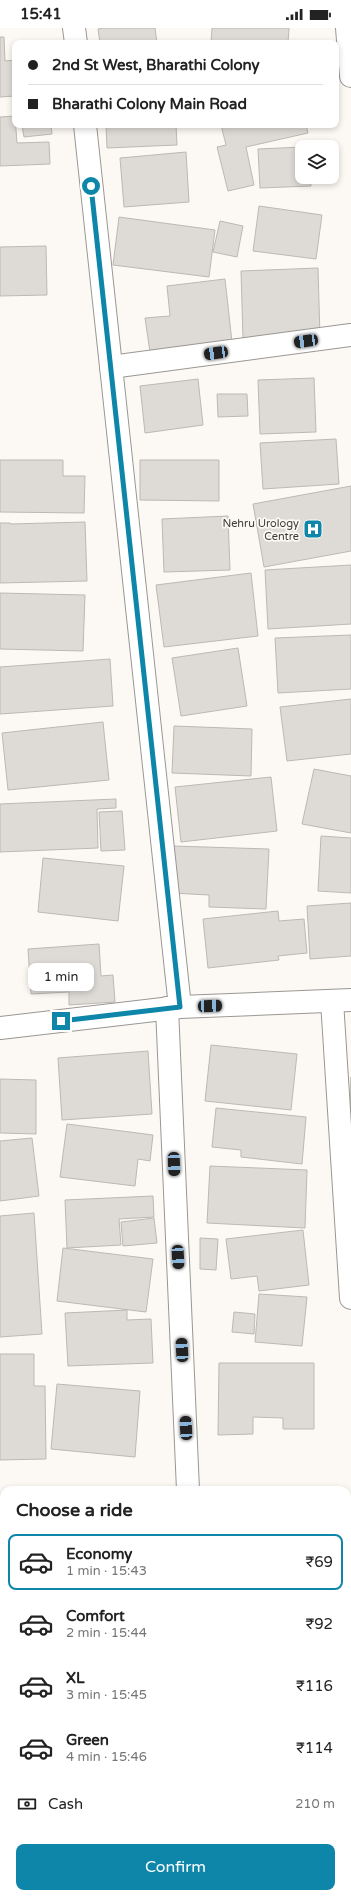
<!DOCTYPE html>
<html lang="en">
<head>
<meta charset="utf-8">
<style>
	:root { --surface:#fff; --page:#f2f2f2; --text:#222; --muted:#767676; --line:#e0e0e0; --accent:#0d86aa }
	body { margin:0; font-family:"Varela Round",sans-serif; background:var(--page); color:var(--text); height:100vh; display:flex; flex-direction:column; font-size:15px; white-space:nowrap }
	* { box-sizing:border-box; margin:0 }
	p { font-size:13px; color:var(--muted) }
	.icon { flex:none; width:22px; height:22px; fill:none; stroke:currentColor; stroke-width:2; stroke-linecap:round; stroke-linejoin:round }
	.map { position:relative; flex:1; overflow:hidden }
	.sheet { position:absolute; left:0px; top:1458px; width:351px; height:412px; display:flex; flex-direction:column; background:var(--surface); border-radius:12px 12px 0 0; box-shadow:0 2px 6px #0003 }
	.sheet>* { flex:none }
	.hud { position:absolute; left:12px; top:12px; width:327px; height:88px; border-radius:8px; box-shadow:0 2px 6px #0003; display:grid; align-content:center; height:88px; padding:0 16px; background:var(--surface) }
	.controls { position:absolute; left:295px; top:112px; display:grid; gap:8px }
	.controls a { display:grid; place-items:center; width:44px; height:44px; border-radius:8px; background:var(--surface); box-shadow:0 2px 6px #0003; font-size:20px }
	.end { position:absolute; width:18px; height:18px; margin:-9px; border:5px solid #0d86aa; background:#fff; box-shadow:0 0 0 2px #fff }
	.from { border-radius:50% }
	.bubble { position:absolute; height:28px; border-radius:8px; background:var(--surface); box-shadow:0 2px 6px #0003; font-size:13px; font-weight:600; line-height:28px; text-align:center }
	.car { position:absolute; width:12px; height:24px; margin:-12px -6px; border-radius:5px; box-shadow:0 0 3px 1px #0007; background:linear-gradient(#222 24%,#8ab4d8 0 40%,#222 0 76%,#8ab4d8 0 86%,#222 0) }
	.hud b { display:flex; align-items:center; gap:14px; height:38px; font-size:15px }
	.hud b+b { border-top:1px solid var(--line) }
	.hud i { width:10px; height:10px; background:var(--text) }
	ul { padding:0; list-style:none }
	li { display:flex; align-items:center; gap:12px; height:56px; margin:0 8px 6px; padding:0 8px; border:2px solid transparent; border-radius:8px }
	li div { flex:1 }
	li b { display:block; font-size:15px }
	li em { font-style:normal; font-weight:600 }
	li.on { border-color:var(--accent) }
	li>.icon { width:36px; height:36px; stroke-width:1.5 }
	h2 { padding:0 16px; font-size:18px; line-height:48px }
	.pay { display:flex; align-items:center; gap:10px; height:44px; padding:0 16px; font-size:15px }
	.pay p { margin-inline-start:auto }
	.primary-button { display:flex; gap:8px; margin-top:auto; padding:8px 16px }
	.primary-button a { flex:1; height:46px; border-radius:8px; background:var(--accent); color:#fff; font-size:16px; font-weight:600; line-height:46px; text-align:center }
	.status { display:flex; justify-content:space-between; align-items:center; height:28px; padding:0 20px; background:var(--surface); direction:ltr }
	.status svg { height:11px; fill:currentColor }
	.map>svg:first-child { display:block }
	.building { fill:#dedbd7; stroke:#bcb9b5 }
	.lines { fill:none; stroke-linecap:round; stroke-linejoin:round }
	.minor-casing { stroke:#9a9793; stroke-width:24 }
	.minor { stroke:#fff; stroke-width:22 }
	.route { stroke:#0d86aa; stroke-width:5 }
	.labels { text-anchor:middle; dominant-baseline:central; stroke-width:3.5; stroke-linejoin:round; paint-order:stroke }
	.poi-label { font-size:11px; fill:#3c3b3a; stroke:#fcf9f4; text-anchor:end }
</style>
</head>
<body>
<div class="status"><b>15:41</b><svg viewBox="0 0 49 12"><path d="M0 12V9h3v3zM5 12V6h3v6zM10 12V3h3v9zM15 12V0h3v12zM26 1h20v11H26zM47 4h2v5h-2z"/></svg></div>
<div class="map">
<svg width="351" height="1870" viewBox="0 0 351 1870">
	<rect width="100%" height="100%" fill="#fcf9f4"/>
	<g class="building">
		<polygon points="104,0 155,0 157,15 100,15 98,1"/>
		<polygon points="212,0 289,0 288,15 211,15"/>
		<polygon points="0,9 4,9 5,33 15,32 15,68 0,69"/>
		<polygon points="15,88 17,115 49,114 50,136 0,138 0,89"/>
		<polygon points="22,97 51,97 52,106 24,109"/>
		<polygon points="106,97 176,97 177,117 107,120"/>
		<polygon points="221,97 306,97 308,105 246,119 254,157 228,163 217,119 226,117"/>
		<polygon points="302,119 302,149 310,149 311,158 260,160 258,121"/>
		<polygon points="186,124 189,174 124,179 120,130"/>
		<polygon points="259,178 322,187 316,231 253,223"/>
		<polygon points="119,189 215,202 209,249 113,237"/>
		<polygon points="220,193 243,198 237,229 213,224"/>
		<polygon points="46,218 47,267 0,268 0,219"/>
		<polygon points="318,240 320,309 243,311 241,243"/>
		<polygon points="225,251 232,314 150,324 145,290 170,288 167,258"/>
		<polygon points="314,350 316,404 260,406 258,352"/>
		<polygon points="198,351 203,397 145,405 140,358"/>
		<polygon points="217,366 247,366 248,388 218,389"/>
		<polygon points="336,411 339,456 263,461 260,415"/>
		<polygon points="0,432 63,432 63,448 85,448 84,485 0,484"/>
		<polygon points="140,432 219,432 219,473 140,472"/>
		<polygon points="351,458 351,523 264,539 253,476"/>
		<polygon points="228,488 230,542 164,544 162,491"/>
		<polygon points="85,494 87,553 0,555 0,495 10,495 10,496"/>
		<polygon points="351,537 351,596 268,601 265,542"/>
		<polygon points="251,545 258,608 164,619 156,557"/>
		<polygon points="0,565 85,567 83,623 0,621"/>
		<polygon points="351,607 351,661 278,665 275,610"/>
		<polygon points="238,620 247,678 181,688 172,630"/>
		<polygon points="110,631 113,678 0,686 0,639"/>
		<polygon points="351,671 351,726 287,733 280,679"/>
		<polygon points="103,694 109,752 8,762 2,705"/>
		<polygon points="174,698 252,701 251,748 172,745"/>
		<polygon points="314,741 351,748 351,805 302,796"/>
		<polygon points="271,749 277,803 181,814 175,759"/>
		<polygon points="116,771 116,780 97,781 98,820 0,824 0,776"/>
		<polygon points="122,783 125,822 101,823 99,784"/>
		<polygon points="321,808 351,810 351,865 318,863"/>
		<polygon points="173,818 269,821 266,881 209,879 209,867 171,865"/>
		<polygon points="43,830 124,838 118,893 38,884"/>
		<polygon points="351,875 351,928 310,931 307,878"/>
		<polygon points="278,883 279,893 304,891 307,925 278,928 279,932 208,940 203,891"/>
		<polygon points="99,916 101,948 113,947 115,974 69,977 69,964 31,966 28,921"/>
		<polygon points="211,1017 297,1026 291,1082 205,1073"/>
		<polygon points="148,1023 152,1086 62,1092 58,1030"/>
		<polygon points="351,1049 351,1087 350,1087"/>
		<polygon points="0,1051 36,1052 36,1106 0,1105"/>
		<polygon points="216,1080 306,1089 302,1136 241,1129 241,1122 212,1119"/>
		<polygon points="67,1096 153,1107 150,1133 138,1131 135,1158 60,1149"/>
		<polygon points="32,1110 39,1168 0,1173 0,1113"/>
		<polygon points="210,1138 307,1142 305,1200 207,1195"/>
		<polygon points="153,1168 154,1189 119,1191 121,1217 67,1220 65,1172"/>
		<polygon points="34,1185 42,1306 0,1309 0,1188"/>
		<polygon points="154,1190 157,1215 123,1218 121,1194"/>
		<polygon points="303,1202 309,1257 259,1263 257,1248 231,1251 226,1211"/>
		<polygon points="200,1210 218,1211 216,1242 200,1241"/>
		<polygon points="63,1220 153,1231 146,1284 57,1273"/>
		<polygon points="259,1266 307,1269 302,1318 255,1314"/>
		<polygon points="127,1282 127,1292 151,1291 153,1335 68,1338 65,1285"/>
		<polygon points="234,1284 255,1286 254,1306 232,1304"/>
		<polygon points="0,1326 34,1326 34,1358 45,1358 46,1431 0,1432"/>
		<polygon points="219,1335 314,1335 314,1401 283,1401 283,1390 253,1389 253,1406 218,1407"/>
		<polygon points="57,1356 140,1363 135,1429 51,1421"/>
		<polygon points="0,1551 4,1552 4,1590 0,1589"/>
	</g>
	<g class="lines">
		<defs>
			<g id="minor">
				<polyline points="74,0 76,15"/>
				<polyline points="347,0 351,48"/>
				<polyline points="85,97 180,979"/>
				<polyline points="111,339 351,307"/>
				<polyline points="332,973 351,1270"/>
				<polyline points="167,980 188,1462"/>
				<polyline points="0,1000 180,979 351,972"/>
				<polyline points="0,1609 4,1609"/>
				<polyline points="347,1717 351,1716"/>
				<polyline points="223,1866 224,1870"/>
			</g>
		</defs>
		<use href="#minor" class="minor-casing"/>
		<use href="#minor" class="minor"/>
	</g>
	<g class="lines">
		<polyline class="route" points="61,993 180,979 91,158"/>
	</g>
	<defs>
		<symbol id="hospital-square" viewBox="-11 -11 22 22"><rect x="-9" y="-9" width="18" height="18" rx="4" fill="#0d86aa" stroke="#fcf9f4"/><path d="M-5-5h3v3.5h4V-5h3V5h-3V1.5h-4V5h-3Z" fill="#fff"/></symbol>
	</defs>
	<g fill-rule="evenodd">
		<use href="#hospital-square" x="302" y="490" width="22" height="22"/>
	</g>
	<g class="labels">
		<g class="poi-label">
			<text x="299" y="495">Nehru Urology<tspan x="299" dy="13">Centre</tspan></text>
		</g>
	</g>
</svg>
<div class="controls">
<a><svg class="icon" aria-label="layers" viewBox="0 0 24 24"><path d="M12 4l9 5-9 5-9-5zM3 14l9 5 9-5"/></svg></a>
</div>
<i class="end from" style="left:91px;top:158px"></i>
<i class="end" style="left:61px;top:993px"></i>
<div class="bubble" style="left:28px;top:935px;width:66px">1 min</div>
<i class="car" style="left:306px;top:313px;rotate:262deg"></i>
<i class="car" style="left:216px;top:325px;rotate:262deg"></i>
<i class="car" style="left:210px;top:978px;rotate:88deg"></i>
<i class="car" style="left:174px;top:1136px;rotate:178deg"></i>
<i class="car" style="left:178px;top:1229px;rotate:177deg"></i>
<i class="car" style="left:182px;top:1322px;rotate:357deg"></i>
<i class="car" style="left:186px;top:1400px;rotate:357deg"></i>
<div class="hud">
<b><i class="from"></i>2nd St West, Bharathi Colony</b>
<b><i></i>Bharathi Colony Main Road</b>
</div>
<section class="sheet">
<h2>Choose a ride</h2>
<ul>
<li class="on"><svg class="icon" aria-label="car" viewBox="0 0 24 24"><path d="M5 17H2v-5l4-1 3-4h7l3 4 3 1v5h-3M9 17h6M6 11h13"/><circle cx="7" cy="17" r="2"/><circle cx="17" cy="17" r="2"/></svg><div><b>Economy</b><p>1 min · 15:43</p></div><em>₹69</em></li>
<li><svg class="icon" aria-label="car" viewBox="0 0 24 24"><path d="M5 17H2v-5l4-1 3-4h7l3 4 3 1v5h-3M9 17h6M6 11h13"/><circle cx="7" cy="17" r="2"/><circle cx="17" cy="17" r="2"/></svg><div><b>Comfort</b><p>2 min · 15:44</p></div><em>₹92</em></li>
<li><svg class="icon" aria-label="car" viewBox="0 0 24 24"><path d="M5 17H2v-5l4-1 3-4h7l3 4 3 1v5h-3M9 17h6M6 11h13"/><circle cx="7" cy="17" r="2"/><circle cx="17" cy="17" r="2"/></svg><div><b>XL</b><p>3 min · 15:45</p></div><em>₹116</em></li>
<li><svg class="icon" aria-label="car" viewBox="0 0 24 24"><path d="M5 17H2v-5l4-1 3-4h7l3 4 3 1v5h-3M9 17h6M6 11h13"/><circle cx="7" cy="17" r="2"/><circle cx="17" cy="17" r="2"/></svg><div><b>Green</b><p>4 min · 15:46</p></div><em>₹114</em></li>
</ul>
<div class="pay"><svg class="icon" aria-label="cash" viewBox="0 0 24 24"><path d="M3 7h18v10H3z"/><circle cx="12" cy="12" r="2"/></svg>Cash<p>210 m</p></div>
<div class="primary-button"><a>Confirm</a></div>
</section>
</div>
</body>
</html>
